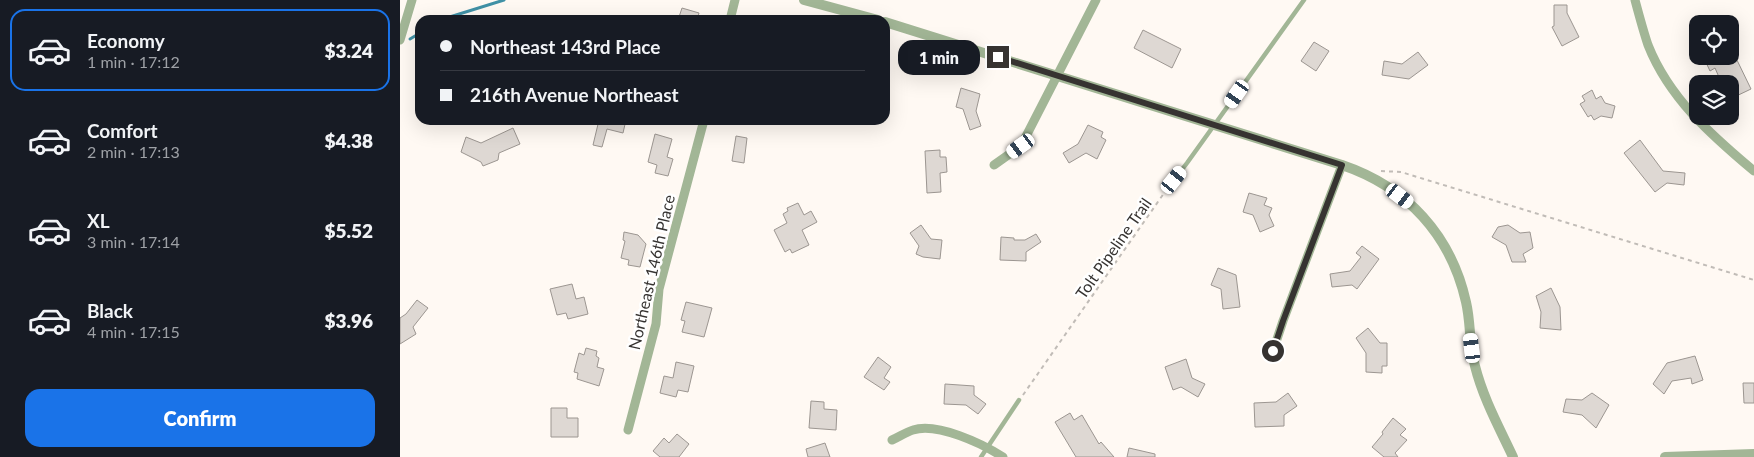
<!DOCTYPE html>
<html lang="en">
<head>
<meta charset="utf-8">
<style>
	:root { --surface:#171b24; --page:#242831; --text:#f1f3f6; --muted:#9ea1a6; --line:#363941; --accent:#1a73e8 }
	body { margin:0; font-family:Lato,sans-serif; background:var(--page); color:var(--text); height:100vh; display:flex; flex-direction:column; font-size:19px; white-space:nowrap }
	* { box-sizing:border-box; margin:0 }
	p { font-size:16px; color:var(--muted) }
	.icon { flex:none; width:28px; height:28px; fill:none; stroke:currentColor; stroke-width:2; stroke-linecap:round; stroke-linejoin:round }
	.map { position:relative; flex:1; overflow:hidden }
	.sheet { display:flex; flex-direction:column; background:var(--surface); width:400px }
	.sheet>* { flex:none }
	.hud { position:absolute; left:15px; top:15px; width:475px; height:110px; border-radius:15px; box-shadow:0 5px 20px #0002; display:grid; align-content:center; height:110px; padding:0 25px; background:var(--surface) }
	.controls { position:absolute; left:1289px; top:15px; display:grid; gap:10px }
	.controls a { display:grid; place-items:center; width:50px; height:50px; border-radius:10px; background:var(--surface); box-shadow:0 5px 20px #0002; font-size:25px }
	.end { position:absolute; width:22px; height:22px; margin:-11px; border:6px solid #363331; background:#fff; box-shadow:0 0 0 2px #fff }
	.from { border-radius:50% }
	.bubble { position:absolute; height:35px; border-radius:15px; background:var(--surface); box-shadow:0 5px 20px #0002; font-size:16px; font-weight:800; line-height:35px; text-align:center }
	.car { position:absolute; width:15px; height:30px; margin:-15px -8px; border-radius:6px; box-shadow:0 0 4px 1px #0007; background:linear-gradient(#fff 24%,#345 0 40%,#fff 0 76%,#345 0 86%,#fff 0) }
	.hud b { display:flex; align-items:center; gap:18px; height:48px; font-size:19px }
	.hud b+b { border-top:1px solid var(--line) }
	.hud i { width:12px; height:12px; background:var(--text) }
	ul { padding:9px 0 0; list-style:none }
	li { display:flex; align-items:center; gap:15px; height:82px; margin:0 10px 8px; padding:0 15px; border:2px solid transparent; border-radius:15px }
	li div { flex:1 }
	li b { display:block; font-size:19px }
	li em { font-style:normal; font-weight:800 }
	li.current { border-color:var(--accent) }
	li>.icon { width:45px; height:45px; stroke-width:1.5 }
	.primary-button { display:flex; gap:10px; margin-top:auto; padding:10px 25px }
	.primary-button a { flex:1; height:58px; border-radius:15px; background:var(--accent); color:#fff; font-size:20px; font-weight:800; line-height:58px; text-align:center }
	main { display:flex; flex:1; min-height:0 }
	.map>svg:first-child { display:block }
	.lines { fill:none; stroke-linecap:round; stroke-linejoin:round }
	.stream { stroke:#4091a6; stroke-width:3 }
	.building { fill:#ded8d3; stroke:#9c9691 }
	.path { stroke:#c1bcb7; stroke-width:2; stroke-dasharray:4 4; stroke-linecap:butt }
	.service { stroke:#a2b696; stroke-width:4.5 }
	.minor { stroke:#a2b696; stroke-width:9 }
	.tertiary { stroke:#a2b696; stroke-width:10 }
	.route { stroke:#363331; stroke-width:6 }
	.labels { text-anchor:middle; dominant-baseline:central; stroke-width:5; stroke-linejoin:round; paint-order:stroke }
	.street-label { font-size:16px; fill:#363331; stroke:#fff }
</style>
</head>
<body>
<main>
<section class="sheet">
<ul>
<li class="current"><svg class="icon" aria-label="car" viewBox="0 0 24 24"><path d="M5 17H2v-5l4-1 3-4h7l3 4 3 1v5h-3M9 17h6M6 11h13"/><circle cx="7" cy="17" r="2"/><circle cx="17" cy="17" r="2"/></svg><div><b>Economy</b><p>1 min · 17:12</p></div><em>$3.24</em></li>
<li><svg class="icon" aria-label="car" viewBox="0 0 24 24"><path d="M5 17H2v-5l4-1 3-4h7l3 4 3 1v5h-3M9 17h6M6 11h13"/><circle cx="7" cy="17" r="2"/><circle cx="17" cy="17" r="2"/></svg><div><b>Comfort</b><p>2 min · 17:13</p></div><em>$4.38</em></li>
<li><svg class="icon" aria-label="car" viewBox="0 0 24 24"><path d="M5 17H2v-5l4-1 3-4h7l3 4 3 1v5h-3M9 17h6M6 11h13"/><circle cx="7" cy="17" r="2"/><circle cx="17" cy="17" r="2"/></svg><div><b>XL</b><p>3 min · 17:14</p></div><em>$5.52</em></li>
<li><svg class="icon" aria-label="car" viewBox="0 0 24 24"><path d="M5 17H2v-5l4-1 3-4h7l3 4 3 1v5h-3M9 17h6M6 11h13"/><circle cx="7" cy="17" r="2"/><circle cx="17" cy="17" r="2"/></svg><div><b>Black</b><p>4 min · 17:15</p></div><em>$3.96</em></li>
</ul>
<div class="primary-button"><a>Confirm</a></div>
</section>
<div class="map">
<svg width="1354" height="457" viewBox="0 0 1354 457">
	<rect width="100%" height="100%" fill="#fff9f3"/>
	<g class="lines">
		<g class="stream">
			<polyline points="40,20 104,0"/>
			<polyline points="10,39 20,33"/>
		</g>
	</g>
	<g class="building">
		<polygon points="1154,5 1167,5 1167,13 1179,37 1162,46 1152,27 1154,26"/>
		<polygon points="282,8 299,13 297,20 278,20"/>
		<polygon points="743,30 781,49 772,68 734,48"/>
		<polygon points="914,42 929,51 916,71 901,61"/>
		<polygon points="1018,52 1028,65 1009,79 982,75 984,61 1002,64"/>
		<polygon points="1303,56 1335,56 1351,89 1330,99 1330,84 1322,84 1315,68 1310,71"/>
		<polygon points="561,88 580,94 576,111 581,126 570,130 563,109 556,107"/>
		<polygon points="1192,90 1196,99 1201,96 1205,103 1215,106 1212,118 1201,116 1194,120 1191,115 1188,117 1180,104 1185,101 1182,96"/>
		<polygon points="199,120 226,120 223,133 207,129 202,147 193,145"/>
		<polygon points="688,125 703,132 701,137 706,140 697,159 686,153 669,163 663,153 678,144"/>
		<polygon points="113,128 120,144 99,153 98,160 83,166 81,162 61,152 66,137 81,143"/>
		<polygon points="255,134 272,139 267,157 273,159 268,176 255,173 257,165 248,162"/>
		<polygon points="336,136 347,138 344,163 332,161"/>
		<polygon points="1240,140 1263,171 1285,173 1284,185 1267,183 1255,192 1224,153"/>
		<polygon points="540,150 540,157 546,157 547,172 540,173 541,192 527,193 525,151"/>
		<polygon points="849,193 867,198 864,205 872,208 869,215 874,226 860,232 853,215 843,212"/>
		<polygon points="398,203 404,215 411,211 417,222 402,230 409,245 392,253 390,249 385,252 374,230 387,223 383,214 388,211 387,208"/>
		<polygon points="521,225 531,239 542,240 540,259 523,257 516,254 519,246 510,233"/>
		<polygon points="1108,225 1120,233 1130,232 1133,248 1123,254 1126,262 1112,262 1106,245 1092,237 1098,227"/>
		<polygon points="224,232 238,235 246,244 240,267 228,265 229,260 221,258 225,241 223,240"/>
		<polygon points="636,234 641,242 626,252 626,261 600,260 601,237 614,238 614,240 625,240"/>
		<polygon points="962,246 979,259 957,289 952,285 932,287 930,274 950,271 961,257 956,253"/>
		<polygon points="818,268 836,275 840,307 823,309 821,289 811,285"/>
		<polygon points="172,284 176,299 184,297 188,314 168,319 166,313 157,315 150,289"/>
		<polygon points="1151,288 1160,307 1161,330 1140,328 1141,312 1136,296"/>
		<polygon points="17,300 28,308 13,327 16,334 0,344 0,318 6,314"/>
		<polygon points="286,302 312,308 304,337 282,332 285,321 281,320"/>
		<polygon points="968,328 980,343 987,343 987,366 982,366 982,373 966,372 966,353 956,338"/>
		<polygon points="186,348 197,351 196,356 199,358 197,367 204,369 199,386 177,379 178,373 174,372 179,353 184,355"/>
		<polygon points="1295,356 1303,380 1292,384 1291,378 1272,381 1264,394 1253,384 1267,363"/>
		<polygon points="478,357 491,367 484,378 490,382 484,390 464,377"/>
		<polygon points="786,359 792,378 805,384 798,397 781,387 773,390 765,367"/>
		<polygon points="276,362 294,366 288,392 278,390 276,397 260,393 264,376 273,378"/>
		<polygon points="1343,383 1354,383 1354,403 1344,403"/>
		<polygon points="545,384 574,386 574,395 586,404 578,414 566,405 544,404"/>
		<polygon points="888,393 897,406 884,415 884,426 855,427 854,403 876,402"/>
		<polygon points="1192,393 1209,405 1196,428 1182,415 1163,412 1166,399 1182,400"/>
		<polygon points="411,401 424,402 424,409 437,410 436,430 409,428"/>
		<polygon points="151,408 167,408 167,418 178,418 178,437 151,437"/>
		<polygon points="670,413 674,420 682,415 699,444 701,442 714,457 676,457 655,422"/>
		<polygon points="993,418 1006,429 1000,435 1007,440 995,453 998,457 984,457 972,447 983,434 982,432"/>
		<polygon points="277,434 289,444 279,457 260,457 253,451 264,438 269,443"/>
		<polygon points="425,443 430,457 408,457 406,449"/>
		<polygon points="729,448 755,454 755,457 727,457"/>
	</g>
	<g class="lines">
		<g class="path">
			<polyline points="981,171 1001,172 1354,280"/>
			<polyline points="623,395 769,186"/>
		</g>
		<g class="service">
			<polyline points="774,180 787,163 904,0"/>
			<polyline points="581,457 619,400"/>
		</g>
		<g class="minor">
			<path d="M1235,0c4,15 8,30 13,45 21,53 63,90 106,126"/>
			<polyline points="330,20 335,0"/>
			<polyline points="0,40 12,0"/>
			<polyline points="594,165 621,146 696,0"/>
			<polyline points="873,351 883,321 942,165"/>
			<polyline points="228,430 256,324 259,289 304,120"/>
			<path d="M492,440c7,-3 14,-8 21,-10 24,-8 70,14 90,27"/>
		</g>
		<g class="tertiary">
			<polyline points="404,0 478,20"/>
			<path d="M485,22l457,143c65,22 109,70 124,137 5,21 3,43 9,64 8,32 24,61 38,91"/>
			<polyline points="1265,457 1354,454"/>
		</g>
	</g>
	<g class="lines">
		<polyline class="route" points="598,57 942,165 883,321 873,351"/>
	</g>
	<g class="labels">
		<g class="street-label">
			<text transform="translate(713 248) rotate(-55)">Tolt Pipeline Trail</text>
			<text transform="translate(251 272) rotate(-77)">Northeast 146th Place</text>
		</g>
	</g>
</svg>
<div class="controls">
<a><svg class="icon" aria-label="locate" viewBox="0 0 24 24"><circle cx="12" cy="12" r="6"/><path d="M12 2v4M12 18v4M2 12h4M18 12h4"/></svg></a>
<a><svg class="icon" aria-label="layers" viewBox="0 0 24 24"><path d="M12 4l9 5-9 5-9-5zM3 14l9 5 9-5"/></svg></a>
</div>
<i class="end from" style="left:873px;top:351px"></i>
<i class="end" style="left:598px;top:57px"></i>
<div class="bubble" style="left:498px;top:40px;width:82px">1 min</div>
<i class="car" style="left:837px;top:94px;rotate:215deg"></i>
<i class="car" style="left:621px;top:146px;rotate:234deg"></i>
<i class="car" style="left:774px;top:180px;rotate:39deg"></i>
<i class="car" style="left:1000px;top:196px;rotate:127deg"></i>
<i class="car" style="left:1072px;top:348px;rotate:353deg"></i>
<div class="hud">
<b><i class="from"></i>Northeast 143rd Place</b>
<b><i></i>216th Avenue Northeast</b>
</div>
</div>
</main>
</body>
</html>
